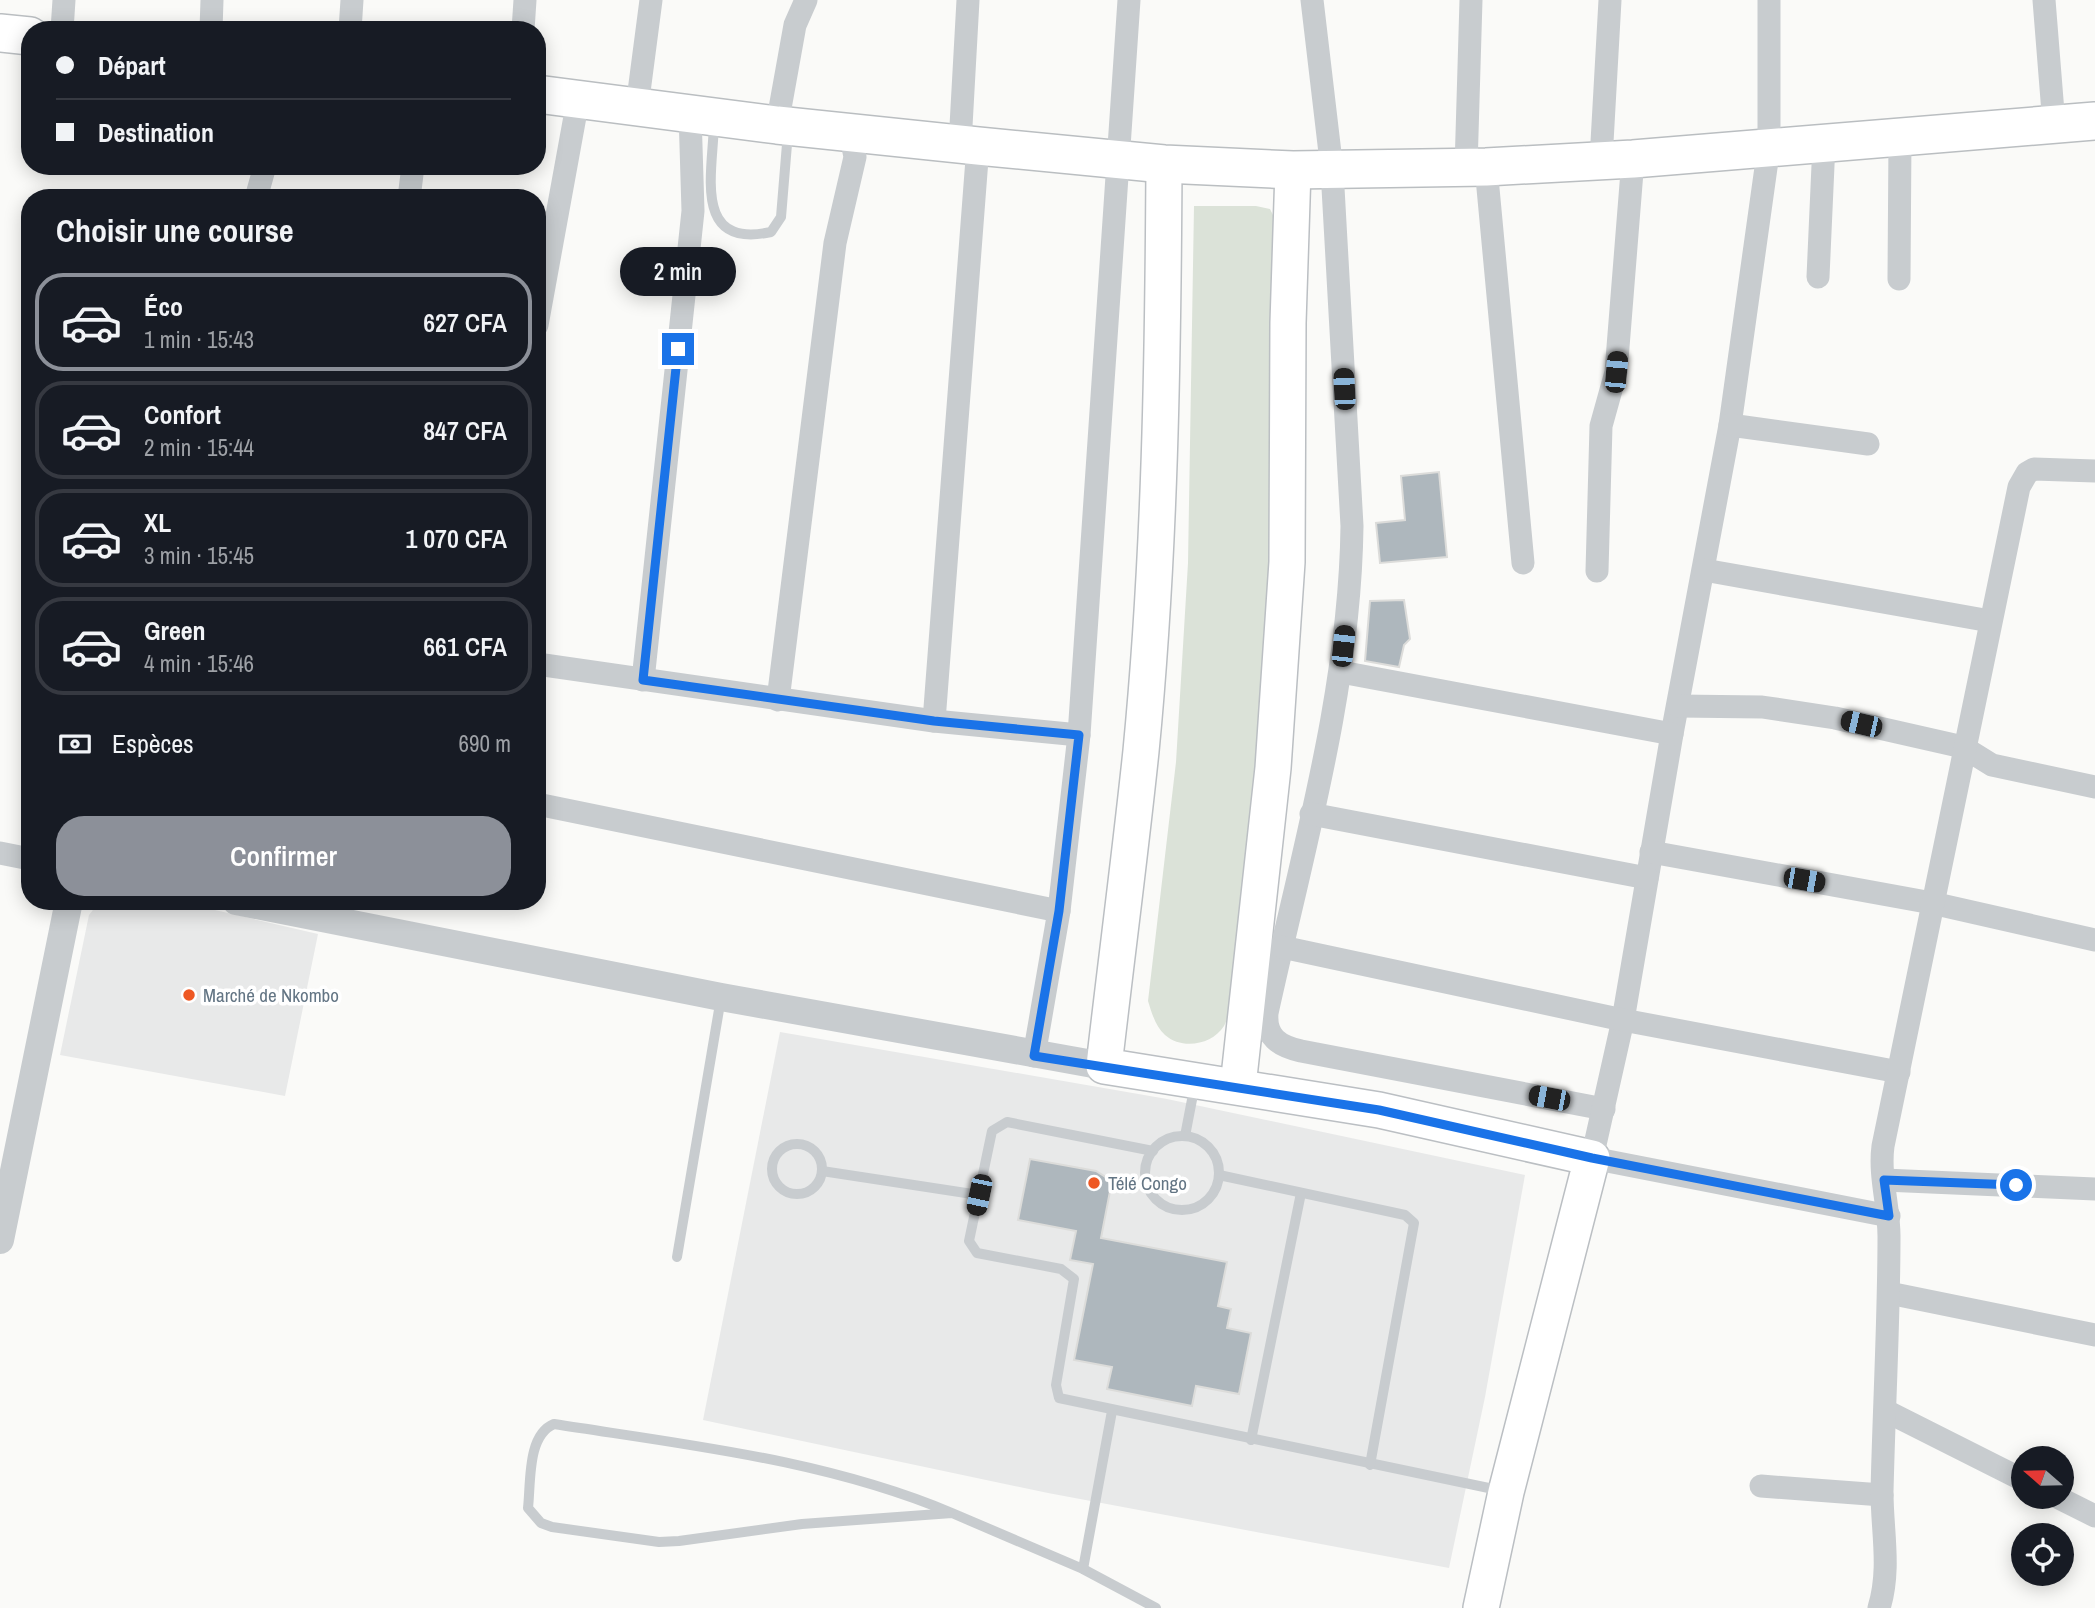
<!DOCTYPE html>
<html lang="fr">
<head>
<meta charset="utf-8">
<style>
	:root { --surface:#171b24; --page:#20242c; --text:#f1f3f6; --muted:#9ea1a6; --line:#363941; --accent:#8c9099 }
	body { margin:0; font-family:"Archivo Narrow",sans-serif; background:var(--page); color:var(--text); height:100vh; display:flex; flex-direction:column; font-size:26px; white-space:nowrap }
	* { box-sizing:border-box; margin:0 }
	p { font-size:23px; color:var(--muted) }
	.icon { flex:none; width:38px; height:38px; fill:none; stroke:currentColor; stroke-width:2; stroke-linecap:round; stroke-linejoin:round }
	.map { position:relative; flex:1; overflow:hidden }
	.panel { position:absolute; left:21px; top:189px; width:525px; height:721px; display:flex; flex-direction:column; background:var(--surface); border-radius:28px; box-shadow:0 4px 18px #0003 }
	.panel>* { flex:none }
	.top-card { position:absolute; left:21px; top:21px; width:525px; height:154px; border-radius:28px; box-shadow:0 4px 18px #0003; display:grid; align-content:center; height:154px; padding:0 35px; background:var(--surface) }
	.needle { width:46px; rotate:290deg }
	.fabs { position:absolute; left:2011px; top:1446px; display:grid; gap:14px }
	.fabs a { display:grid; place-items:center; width:63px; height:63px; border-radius:50%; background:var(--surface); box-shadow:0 4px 18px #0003; font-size:35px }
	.end { position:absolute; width:32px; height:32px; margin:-16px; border:9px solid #1a73e8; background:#fff; box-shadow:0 0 0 4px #fff }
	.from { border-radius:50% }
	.bubble { position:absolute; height:49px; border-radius:24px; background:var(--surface); box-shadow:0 4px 18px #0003; font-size:23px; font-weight:600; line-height:49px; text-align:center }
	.car { position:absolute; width:21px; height:42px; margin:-21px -10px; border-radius:9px; box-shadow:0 0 5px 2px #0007; background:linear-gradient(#222 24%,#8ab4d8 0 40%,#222 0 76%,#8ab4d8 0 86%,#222 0) }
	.top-card b { display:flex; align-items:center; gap:24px; height:66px; font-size:26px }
	.top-card b+b { border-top:2px solid var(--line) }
	.top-card i { width:18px; height:18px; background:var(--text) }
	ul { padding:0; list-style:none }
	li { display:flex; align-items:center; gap:21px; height:98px; margin:0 14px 10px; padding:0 21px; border:4px solid var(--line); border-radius:28px }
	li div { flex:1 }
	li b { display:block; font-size:26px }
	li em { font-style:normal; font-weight:600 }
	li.on { border-color:var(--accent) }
	li>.icon { width:63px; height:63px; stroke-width:1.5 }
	h2 { padding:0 35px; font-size:32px; line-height:84px }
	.pay { display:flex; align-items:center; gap:18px; height:77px; padding:0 35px; font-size:26px }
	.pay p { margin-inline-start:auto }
	.button { display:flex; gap:14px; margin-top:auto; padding:14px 35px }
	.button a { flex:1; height:80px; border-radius:28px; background:var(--accent); color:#fff; font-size:28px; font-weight:600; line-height:80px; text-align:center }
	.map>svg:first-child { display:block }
	.built { fill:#e8e9e9 }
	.green { fill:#dbe2d8 }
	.building { fill:#aeb7bd; stroke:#dcdcda; stroke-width:2 }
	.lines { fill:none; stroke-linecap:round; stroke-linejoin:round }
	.primary-casing { stroke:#bbbfc3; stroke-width:38 }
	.trunk-casing { stroke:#babec1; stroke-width:40 }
	.service { stroke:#c8cccf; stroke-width:10 }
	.minor { stroke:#c8cccf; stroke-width:23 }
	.tertiary { stroke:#c8cccf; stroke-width:28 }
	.primary { stroke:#fff; stroke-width:35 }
	.trunk { stroke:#fff; stroke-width:37 }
	.route { stroke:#1a73e8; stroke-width:9 }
	.poi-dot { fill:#ee5823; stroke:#fff; stroke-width:2.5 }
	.labels { text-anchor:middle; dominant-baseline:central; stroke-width:7; stroke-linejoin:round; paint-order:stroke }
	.poi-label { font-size:19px; fill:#637584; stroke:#fff; text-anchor:start }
</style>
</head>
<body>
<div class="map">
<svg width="2095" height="1608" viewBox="0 0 2095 1608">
	<rect width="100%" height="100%" fill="#fafaf8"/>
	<g class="built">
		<polygon points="100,901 176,901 318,934 285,1096 60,1055 89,915"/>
		<polygon points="780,1032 1167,1099 1525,1175 1485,1397 1449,1568 1048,1493 703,1420"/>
	</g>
	<path class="green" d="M1194,206h62l14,3 5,10 -2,333 -8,117 -32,314c-2,13 -3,32 -9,43 -12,19 -42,24 -59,9 -9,-8 -13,-21 -17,-34l28,-239 12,-199z"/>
	<g class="building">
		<polygon points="1439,472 1447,557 1380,563 1376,523 1405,520 1401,476"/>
		<polygon points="1404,600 1410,639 1404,645 1399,667 1365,661 1370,601"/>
		<polygon points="1030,1159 1096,1171 1107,1178 1111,1186 1101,1238 1227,1262 1218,1306 1231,1309 1227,1328 1251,1333 1239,1394 1196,1386 1192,1406 1107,1389 1112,1367 1074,1360 1093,1264 1070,1260 1076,1231 1018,1220"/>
	</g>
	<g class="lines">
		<defs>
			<g id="primary">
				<path d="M1164,164c-1,195 -4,392 -23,587 -11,105 -25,210 -37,315l275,44 213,48 -86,334 -25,116"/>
				<polyline points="1238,1086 1273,768 1287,562 1288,323 1293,170"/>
			</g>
			<g id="trunk">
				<polyline points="0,33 30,36"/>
				<polyline points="537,94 777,125 978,146 1164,164 1293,170 1486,167 1633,159 2095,121"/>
			</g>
		</defs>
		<use href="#primary" class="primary-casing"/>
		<use href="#trunk" class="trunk-casing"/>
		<g class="service">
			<path d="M714,123c-1,49 -22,126 57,109l10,-15 7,-85"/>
			<polyline points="1185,1136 1195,1084"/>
			<circle cx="1182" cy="1173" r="37"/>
			<circle cx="797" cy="1169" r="25"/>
			<polyline points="1153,1151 1007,1122 992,1131 969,1241 977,1253 1061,1269 1074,1279 1056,1385 1059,1398 1503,1491"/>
			<polyline points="822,1171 979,1195"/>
			<polyline points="1219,1175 1405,1215 1414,1223 1370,1465"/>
			<polyline points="677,1257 721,998"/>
			<polyline points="1251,1440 1301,1193"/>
			<path d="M952,1513c-125,-53 -264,-68 -398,-89 -27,11 -23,58 -26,84l13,15 11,4 107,15 20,-1 123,-17 150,-11 131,56 73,39"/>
			<polyline points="1083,1569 1112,1411"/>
		</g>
		<g class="minor">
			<path d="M1312,0l20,170 20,356c-2,165 -50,327 -85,487 -2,24 12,33 34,38l303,58"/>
			<polyline points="1769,0 1769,146 1730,425 1672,734 1623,1020 1592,1158 1889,1216"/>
			<polyline points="2044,0 2054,125"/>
			<polyline points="62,30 64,0"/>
			<polyline points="211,30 212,0"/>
			<polyline points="350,30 352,0"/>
			<polyline points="523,30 525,0"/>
			<polyline points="637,107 651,0"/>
			<polyline points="777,125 795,25 806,0"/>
			<polyline points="960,144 968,0"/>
			<polyline points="1601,160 1610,0"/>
			<polyline points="1486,167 1523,563"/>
			<polyline points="1466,168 1471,0"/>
			<polyline points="256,198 265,166"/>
			<polyline points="409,198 413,166"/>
			<polyline points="1818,277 1824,143"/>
			<polyline points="1899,279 1900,138"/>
			<polyline points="537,325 578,100"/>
			<polyline points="1730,425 1868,444"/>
			<polyline points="1704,570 1990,621"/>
			<polyline points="1597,571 1601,426 1616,372 1633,159"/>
			<polyline points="537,664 934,721 1079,735"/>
			<polyline points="1341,672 1672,734"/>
			<polyline points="643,680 693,211 690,113"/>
			<polyline points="778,700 835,243 855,157 850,131"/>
			<polyline points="1678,706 1762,707 1835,718 1963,747 1992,765 2095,787"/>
			<polyline points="934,721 978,146"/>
			<polyline points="537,804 1059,911"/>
			<polyline points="1311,814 1647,878"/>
			<polyline points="1651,852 1932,903 2095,940"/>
			<polyline points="0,853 30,859"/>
			<polyline points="1282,947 1623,1020 1899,1072"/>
			<polyline points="1034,1056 1059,911 1079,735 1129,0"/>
			<polyline points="1884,1180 2095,1189"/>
			<polyline points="1889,1293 2095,1335"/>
			<polyline points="1886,1411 2023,1480"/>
			<polyline points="1761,1486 1882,1495"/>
			<polyline points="2055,1496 2095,1516"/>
			<path d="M1879,1608c12,-39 3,-77 3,-116 2,-86 7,-171 7,-256 0,-30 -10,-60 -6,-90l136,-659 8,-14 7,-4 61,2"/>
		</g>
		<g class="tertiary">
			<polyline points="236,901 721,997 1104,1066"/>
			<polyline points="0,1240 69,901"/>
		</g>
		<use href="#primary" class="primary"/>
		<use href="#trunk" class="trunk"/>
	</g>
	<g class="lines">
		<polyline class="route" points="678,349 643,680 934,721 1079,735 1059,911 1034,1056 1379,1110 1592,1158 1889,1216 1884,1180 2016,1185"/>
	</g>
	<g class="poi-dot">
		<circle cx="189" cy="995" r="7"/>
		<circle cx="1094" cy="1183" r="7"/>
	</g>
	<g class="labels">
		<g class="poi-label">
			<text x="203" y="995">Marché de Nkombo</text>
			<text x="1108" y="1183">Télé Congo</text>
		</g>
	</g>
</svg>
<div class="fabs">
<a><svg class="needle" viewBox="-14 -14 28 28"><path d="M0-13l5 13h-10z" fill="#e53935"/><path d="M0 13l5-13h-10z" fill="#9ea1a6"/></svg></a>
<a><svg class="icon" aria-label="locate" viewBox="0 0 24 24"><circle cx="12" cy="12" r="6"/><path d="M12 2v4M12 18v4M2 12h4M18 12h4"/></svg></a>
</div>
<i class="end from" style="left:2016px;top:1185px"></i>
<i class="end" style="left:678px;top:349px"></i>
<div class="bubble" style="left:620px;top:247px;width:116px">2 min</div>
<i class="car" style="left:1616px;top:372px;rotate:5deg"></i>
<i class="car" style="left:1344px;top:389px;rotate:357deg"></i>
<i class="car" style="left:1343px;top:646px;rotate:6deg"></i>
<i class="car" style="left:1861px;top:724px;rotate:283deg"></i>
<i class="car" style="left:1804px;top:880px;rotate:100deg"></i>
<i class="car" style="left:1549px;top:1098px;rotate:281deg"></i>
<i class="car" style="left:979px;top:1195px;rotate:192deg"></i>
<div class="top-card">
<b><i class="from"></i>Départ</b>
<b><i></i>Destination</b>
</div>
<section class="panel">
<h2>Choisir une course</h2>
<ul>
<li class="on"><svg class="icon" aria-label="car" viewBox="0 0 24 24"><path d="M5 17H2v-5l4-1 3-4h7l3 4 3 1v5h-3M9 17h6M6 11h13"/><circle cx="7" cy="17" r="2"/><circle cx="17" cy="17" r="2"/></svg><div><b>Éco</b><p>1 min · 15:43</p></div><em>627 CFA</em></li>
<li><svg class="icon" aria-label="car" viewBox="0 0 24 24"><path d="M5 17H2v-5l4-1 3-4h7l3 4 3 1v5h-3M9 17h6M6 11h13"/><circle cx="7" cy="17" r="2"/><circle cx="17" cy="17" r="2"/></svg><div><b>Confort</b><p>2 min · 15:44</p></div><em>847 CFA</em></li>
<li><svg class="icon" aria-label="car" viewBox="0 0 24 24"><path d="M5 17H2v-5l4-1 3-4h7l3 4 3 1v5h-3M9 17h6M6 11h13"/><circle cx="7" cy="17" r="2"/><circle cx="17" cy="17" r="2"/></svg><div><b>XL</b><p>3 min · 15:45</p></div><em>1 070 CFA</em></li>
<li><svg class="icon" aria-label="car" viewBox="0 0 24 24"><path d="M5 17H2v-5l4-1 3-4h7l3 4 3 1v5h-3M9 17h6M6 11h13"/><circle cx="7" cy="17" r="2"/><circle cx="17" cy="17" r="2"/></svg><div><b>Green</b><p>4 min · 15:46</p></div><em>661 CFA</em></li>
</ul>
<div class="pay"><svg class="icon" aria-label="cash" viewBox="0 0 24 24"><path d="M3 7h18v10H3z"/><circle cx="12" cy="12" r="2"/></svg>Espèces<p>690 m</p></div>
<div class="button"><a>Confirmer</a></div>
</section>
</div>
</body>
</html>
